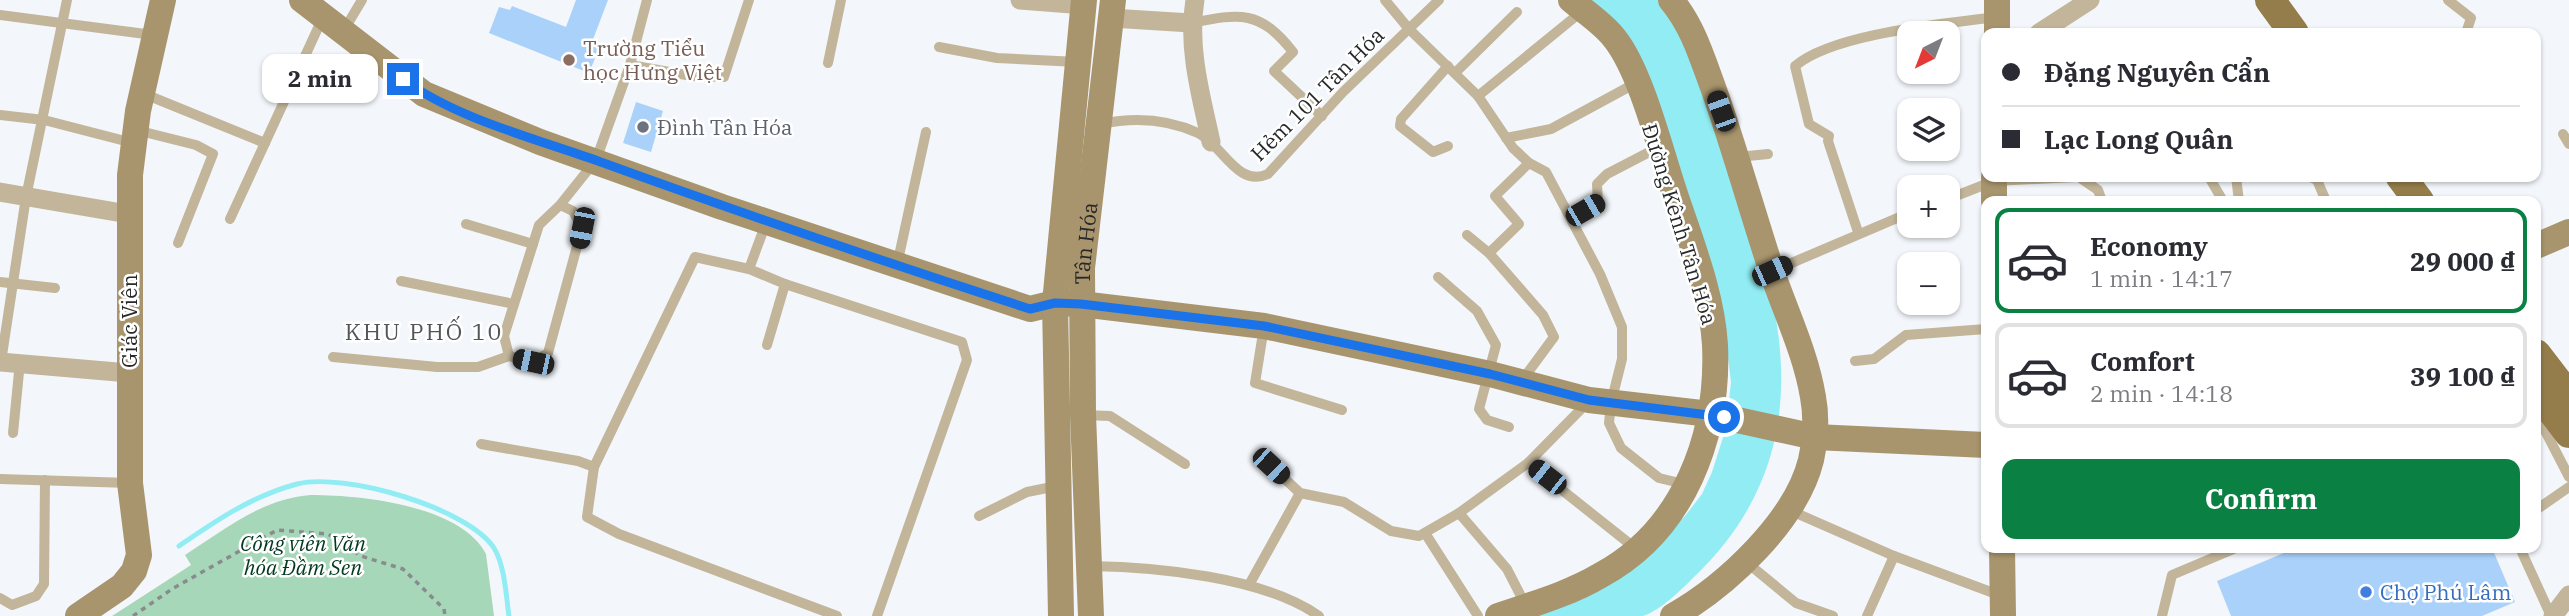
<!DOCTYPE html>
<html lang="en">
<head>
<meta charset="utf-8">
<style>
	:root { --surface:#fff; --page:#f7f7f7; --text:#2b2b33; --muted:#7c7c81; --line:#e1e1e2; --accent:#0b8043 }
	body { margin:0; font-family:"IBM Plex Serif",serif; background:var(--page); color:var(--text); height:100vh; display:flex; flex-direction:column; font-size:26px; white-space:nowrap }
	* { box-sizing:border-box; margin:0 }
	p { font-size:23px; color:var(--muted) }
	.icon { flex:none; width:38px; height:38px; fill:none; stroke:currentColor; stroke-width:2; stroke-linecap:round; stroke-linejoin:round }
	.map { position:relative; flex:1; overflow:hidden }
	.details { position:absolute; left:1981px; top:196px; width:560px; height:357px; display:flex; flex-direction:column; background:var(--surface); border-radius:14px; box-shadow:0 2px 5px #0004 }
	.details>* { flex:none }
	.hud { position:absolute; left:1981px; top:28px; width:560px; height:154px; border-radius:14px; box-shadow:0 2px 5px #0004; display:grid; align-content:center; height:154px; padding:0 21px; background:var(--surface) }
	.needle { width:46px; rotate:222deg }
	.controls { position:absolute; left:1897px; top:21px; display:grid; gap:14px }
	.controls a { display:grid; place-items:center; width:63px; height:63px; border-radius:14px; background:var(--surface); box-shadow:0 2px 5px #0004; font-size:35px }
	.end { position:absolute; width:32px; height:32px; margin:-16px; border:9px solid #1a73e8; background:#fff; box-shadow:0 0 0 4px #fff }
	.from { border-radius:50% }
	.bubble { position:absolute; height:49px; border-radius:14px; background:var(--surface); box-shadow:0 2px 5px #0004; font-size:23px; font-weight:700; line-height:49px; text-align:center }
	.car { position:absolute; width:21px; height:42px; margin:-21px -10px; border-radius:9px; box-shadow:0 0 5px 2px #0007; background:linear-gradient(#222 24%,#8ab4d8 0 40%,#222 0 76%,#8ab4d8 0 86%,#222 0) }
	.hud b { display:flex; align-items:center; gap:24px; height:66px; font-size:26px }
	.hud b+b { border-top:2px solid var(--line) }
	.hud i { width:18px; height:18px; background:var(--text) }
	ul { padding:12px 0 0; list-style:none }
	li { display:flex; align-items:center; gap:21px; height:105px; margin:0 14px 10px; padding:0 7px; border:4px solid var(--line); border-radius:14px }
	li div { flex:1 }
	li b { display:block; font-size:26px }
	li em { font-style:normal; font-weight:700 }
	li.selected { border-color:var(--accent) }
	li>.icon { width:63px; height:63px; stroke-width:1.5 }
	.action { display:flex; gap:14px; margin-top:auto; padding:14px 21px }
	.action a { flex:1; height:80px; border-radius:14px; background:var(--accent); color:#fff; font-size:28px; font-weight:700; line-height:80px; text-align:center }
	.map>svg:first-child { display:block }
	.green { fill:#a7d7b9 }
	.water { fill:#91edf3 }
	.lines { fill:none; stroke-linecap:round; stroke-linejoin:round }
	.stream { stroke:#91edf3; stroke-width:5 }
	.building { fill:#a9d1f9 }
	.path { stroke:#898b8e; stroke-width:3.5; stroke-dasharray:5 5; stroke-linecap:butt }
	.lane { stroke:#c2b59a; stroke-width:10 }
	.street { stroke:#c2b59a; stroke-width:19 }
	.secondary { stroke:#a8956d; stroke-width:26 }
	.primary { stroke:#957d4b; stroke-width:30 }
	.route { stroke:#1a73e8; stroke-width:9 }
	.education-dot { fill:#8d6e63; stroke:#fff; stroke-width:2.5 }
	.worship-dot { fill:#6b7280; stroke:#fff; stroke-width:2.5 }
	.shop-dot { fill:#3f7fe0; stroke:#fff; stroke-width:2.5 }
	.labels { text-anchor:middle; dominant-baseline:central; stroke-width:5; stroke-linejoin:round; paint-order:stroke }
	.education-label { font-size:21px; fill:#785e54; stroke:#fff; text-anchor:start }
	.street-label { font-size:21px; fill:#272829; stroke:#fff }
	.worship-label { font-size:21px; fill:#5b616d; stroke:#fff; text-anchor:start }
	.park-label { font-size:21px; font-style:italic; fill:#01381e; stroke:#fff }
	.shop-label { font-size:21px; fill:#366cbe; stroke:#fff; text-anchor:start }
	.neighbourhood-label { font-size:23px; letter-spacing:2px; fill:#535659; stroke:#fff }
</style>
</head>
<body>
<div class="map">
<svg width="2569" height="616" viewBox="0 0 2569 616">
	<rect width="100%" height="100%" fill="#f3f7fb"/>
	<path class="green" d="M311,495c49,0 150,10 175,59l8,62h-382l79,-51 -6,-10c39,-25 78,-57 126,-60z"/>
	<path class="water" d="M1585,0h81l11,14 94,280c25,109 6,204 -77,283 -13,13 -33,33 -51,39 -9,0 -23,0 -32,0 -30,0 -60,0 -91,0l146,-80 19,-20 17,-22 10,-22 14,-44 5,-46 -9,-73 -85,-256z"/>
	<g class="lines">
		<path class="stream" d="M179,546c38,-26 73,-50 118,-62 47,-12 171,24 197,64 11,18 12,48 15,68"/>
	</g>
	<g class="building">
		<polygon points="576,0 608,0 592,42 600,46 589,73 489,33 499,7 510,10 512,6 566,27"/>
		<polygon points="636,102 663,111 651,152 623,143"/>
		<polygon points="2296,548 2492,548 2515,602 2482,616 2231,616 2217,581"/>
	</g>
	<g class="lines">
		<polyline class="path" points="133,616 172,589 277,530 328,534 361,556 403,569 444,609 445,616"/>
		<g class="lane">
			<polyline points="1385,0 1409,29 1478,96 1513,148 1529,163 1546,172 1600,274 1622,327 1622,359 1611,403 1609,423 1621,448 1659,478 1684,484"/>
			<polyline points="2448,0 2471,18 2466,33"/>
			<polyline points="0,15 153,35"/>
			<path d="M1192,23c48,-10 68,-13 101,29l-19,19 48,45"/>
			<polyline points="344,30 362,0"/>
			<polyline points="939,47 997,58 1078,62"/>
			<polyline points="828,63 841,0"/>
			<polyline points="630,65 692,76 724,77 749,0"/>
			<polyline points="1448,66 1401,119 1400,126 1433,152 1448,146"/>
			<polyline points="1455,73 1517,12"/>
			<polyline points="142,93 265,143"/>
			<polyline points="1478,96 1581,12"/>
			<polyline points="0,115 44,120 133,143"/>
			<path d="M1101,124c33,-7 66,-5 97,9 25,12 39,55 70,41l75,-82 96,-92"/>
			<polyline points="136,130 196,145 213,154 178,243"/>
			<polyline points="2563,134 2569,144"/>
			<polyline points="1506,138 1551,129 1636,83"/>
			<polyline points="1738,157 1768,154"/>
			<polyline points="2079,177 2098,190 2102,201"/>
			<polyline points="2209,177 2223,201"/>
			<polyline points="2236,177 2239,201"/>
			<polyline points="2310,177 2317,180 2326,201"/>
			<polyline points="1948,199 1994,181 2075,177"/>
			<polyline points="560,205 573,211 582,228 548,353 533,362 509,356 504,336 539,225 560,205 596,160 630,65 647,0"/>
			<polyline points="1572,218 1598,203 1597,184 1607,174 1659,147"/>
			<polyline points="230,219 323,17"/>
			<polyline points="766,223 749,269 785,284 767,345"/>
			<polyline points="466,224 533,244"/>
			<path d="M1858,232l-30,-91 1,-5 -20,-12 -14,-58c39,-33 149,-42 201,-49"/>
			<polyline points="1467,235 1489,253"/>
			<polyline points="897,265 926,132"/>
			<polyline points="749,269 695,257 594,467 587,517 619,534 837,616"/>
			<polyline points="1775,270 1909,213"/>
			<polyline points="1438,277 1477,311 1496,345 1479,409 1487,420 1509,427"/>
			<polyline points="401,281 514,304"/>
			<polyline points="0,282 55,288"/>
			<polyline points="785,284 962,342 967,360 877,616"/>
			<polyline points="1264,327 1255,383 1342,410"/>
			<polyline points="333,357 437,367 478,367 509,356"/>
			<polyline points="1855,361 1874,359 1906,335 1986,329"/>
			<polyline points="1,362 26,197 67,0"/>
			<polyline points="1523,379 1554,337 1543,315 1489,253 1519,224 1495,196 1529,163"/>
			<polyline points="1083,415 1110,416 1185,464"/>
			<polyline points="2539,419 2569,477"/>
			<polyline points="13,433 20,362"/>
			<polyline points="481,444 578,461 594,467"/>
			<polyline points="1528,463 1635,548"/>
			<polyline points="1271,466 1300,493 1344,502 1391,531 1419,536 1459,513 1528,463 1587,403"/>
			<polyline points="0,479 130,483"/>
			<polyline points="1789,510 1894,556 1999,595"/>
			<polyline points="2536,510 2569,487"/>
			<polyline points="1459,513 1507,569 1526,606"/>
			<polyline points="979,516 1027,492 1057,486"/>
			<polyline points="1425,533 1478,616"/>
			<polyline points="2520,548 2551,616"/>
			<polyline points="1745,561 1796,603 1833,616"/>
			<path d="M1090,566c67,1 174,11 229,50"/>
			<polyline points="1249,585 1300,493"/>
			<polyline points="0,598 12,605 36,596 44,584 45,480"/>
			<polyline points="1867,616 1894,556"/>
			<polyline points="2162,616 2172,575 2236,548"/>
		</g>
		<g class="street">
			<polyline points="1020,0 1084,5"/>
			<path d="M1195,0c-8,47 6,96 16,142"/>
			<polyline points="1111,18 1191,23"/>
			<polyline points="2039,33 2090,0"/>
			<polyline points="0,192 128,214"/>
			<polyline points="0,362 129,373"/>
			<polyline points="2553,616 2569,595"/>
		</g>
		<g class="secondary">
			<polyline points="302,0 424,94 540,142 722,207 1030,309 1055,303 1081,304 1264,326 1490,374 1589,400 1710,414 1815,437 1986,445"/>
			<path d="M1671,0c22,26 31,58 43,90 21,60 38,121 58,182 14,41 34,82 41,125 4,21 2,44 -2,63 -15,61 -85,126 -138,156"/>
			<polyline points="1997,33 1997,0"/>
			<polyline points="1994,177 1994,201"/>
			<polyline points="2536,246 2569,232"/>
			<polyline points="2002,548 2003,616"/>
			<polyline points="78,616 122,586 134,571 139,555 130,483 130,175 138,111 163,0"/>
			<polyline points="1061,616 1055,303 1084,0"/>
			<path id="s1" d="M1091,616l-8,-201 -1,-147 31,-268"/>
			<path d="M1498,616c35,-12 71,-22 103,-41 83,-45 118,-139 114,-230 -3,-52 -25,-105 -41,-154 -14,-42 -33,-119 -59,-152 -11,-15 -30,-27 -44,-39"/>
		</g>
		<g class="primary">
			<polyline points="2270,0 2294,33"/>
			<polyline points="2401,177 2419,201"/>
			<polyline points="2536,354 2569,397"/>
			<polyline points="2536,390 2569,433"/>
		</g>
	</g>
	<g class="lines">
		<path class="route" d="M403,79c51,39 134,60 195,82 143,52 287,101 432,148l25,-6 26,1 183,22 226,48 99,26 135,17"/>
	</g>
	<circle class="education-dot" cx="569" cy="60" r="7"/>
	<circle class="worship-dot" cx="643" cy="127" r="7"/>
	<circle class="shop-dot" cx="2366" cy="592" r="7"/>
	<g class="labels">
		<g class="education-label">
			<text x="583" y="48">Trường Tiểu<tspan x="583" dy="24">học Hưng Việt</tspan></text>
		</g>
		<g class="street-label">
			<text transform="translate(1317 94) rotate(-45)">Hẻm 101 Tân Hóa</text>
			<text transform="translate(1680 224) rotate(73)">Đường Kênh Tân Hóa</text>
			<text stroke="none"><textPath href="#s1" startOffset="373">Tân Hóa</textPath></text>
			<text transform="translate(129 321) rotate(-90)">Giác Viên</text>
		</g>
		<g class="worship-label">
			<text x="657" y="127">Đình Tân Hóa</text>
		</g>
		<g class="park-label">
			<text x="303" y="543">Công viên Văn<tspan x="303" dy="24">hóa Đầm Sen</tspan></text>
		</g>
		<g class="shop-label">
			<text x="2380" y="592">Chợ Phú Lâm</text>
		</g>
		<g class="neighbourhood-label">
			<text x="424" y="331">KHU PHỐ 10</text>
		</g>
	</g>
</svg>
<div class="controls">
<a><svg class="needle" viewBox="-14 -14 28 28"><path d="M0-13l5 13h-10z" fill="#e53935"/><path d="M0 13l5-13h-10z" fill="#7c7c81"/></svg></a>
<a><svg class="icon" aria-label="layers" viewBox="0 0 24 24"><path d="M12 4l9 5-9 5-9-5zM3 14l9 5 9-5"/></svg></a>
<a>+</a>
<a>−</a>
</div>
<i class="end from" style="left:1724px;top:417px"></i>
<i class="end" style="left:403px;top:79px"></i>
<div class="bubble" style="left:262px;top:54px;width:116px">2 min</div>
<i class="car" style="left:1721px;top:111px;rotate:340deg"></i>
<i class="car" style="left:1585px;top:210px;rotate:60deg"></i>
<i class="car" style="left:582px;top:228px;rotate:191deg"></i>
<i class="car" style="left:1772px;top:271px;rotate:66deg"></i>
<i class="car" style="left:533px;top:362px;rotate:282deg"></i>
<i class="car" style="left:1271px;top:466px;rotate:133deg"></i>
<i class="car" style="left:1547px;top:477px;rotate:308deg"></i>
<div class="hud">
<b><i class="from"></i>Đặng Nguyên Cẩn</b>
<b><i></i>Lạc Long Quân</b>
</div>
<section class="details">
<ul>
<li class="selected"><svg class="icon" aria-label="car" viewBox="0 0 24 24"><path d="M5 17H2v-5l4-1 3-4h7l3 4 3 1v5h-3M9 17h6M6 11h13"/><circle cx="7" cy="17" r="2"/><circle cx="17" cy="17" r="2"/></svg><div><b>Economy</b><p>1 min · 14:17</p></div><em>29 000 ₫</em></li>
<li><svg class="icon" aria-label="car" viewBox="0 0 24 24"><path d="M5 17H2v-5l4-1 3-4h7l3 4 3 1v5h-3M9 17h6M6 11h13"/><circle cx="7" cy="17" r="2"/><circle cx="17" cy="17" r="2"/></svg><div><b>Comfort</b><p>2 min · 14:18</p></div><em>39 100 ₫</em></li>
</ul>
<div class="action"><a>Confirm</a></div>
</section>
</div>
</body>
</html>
